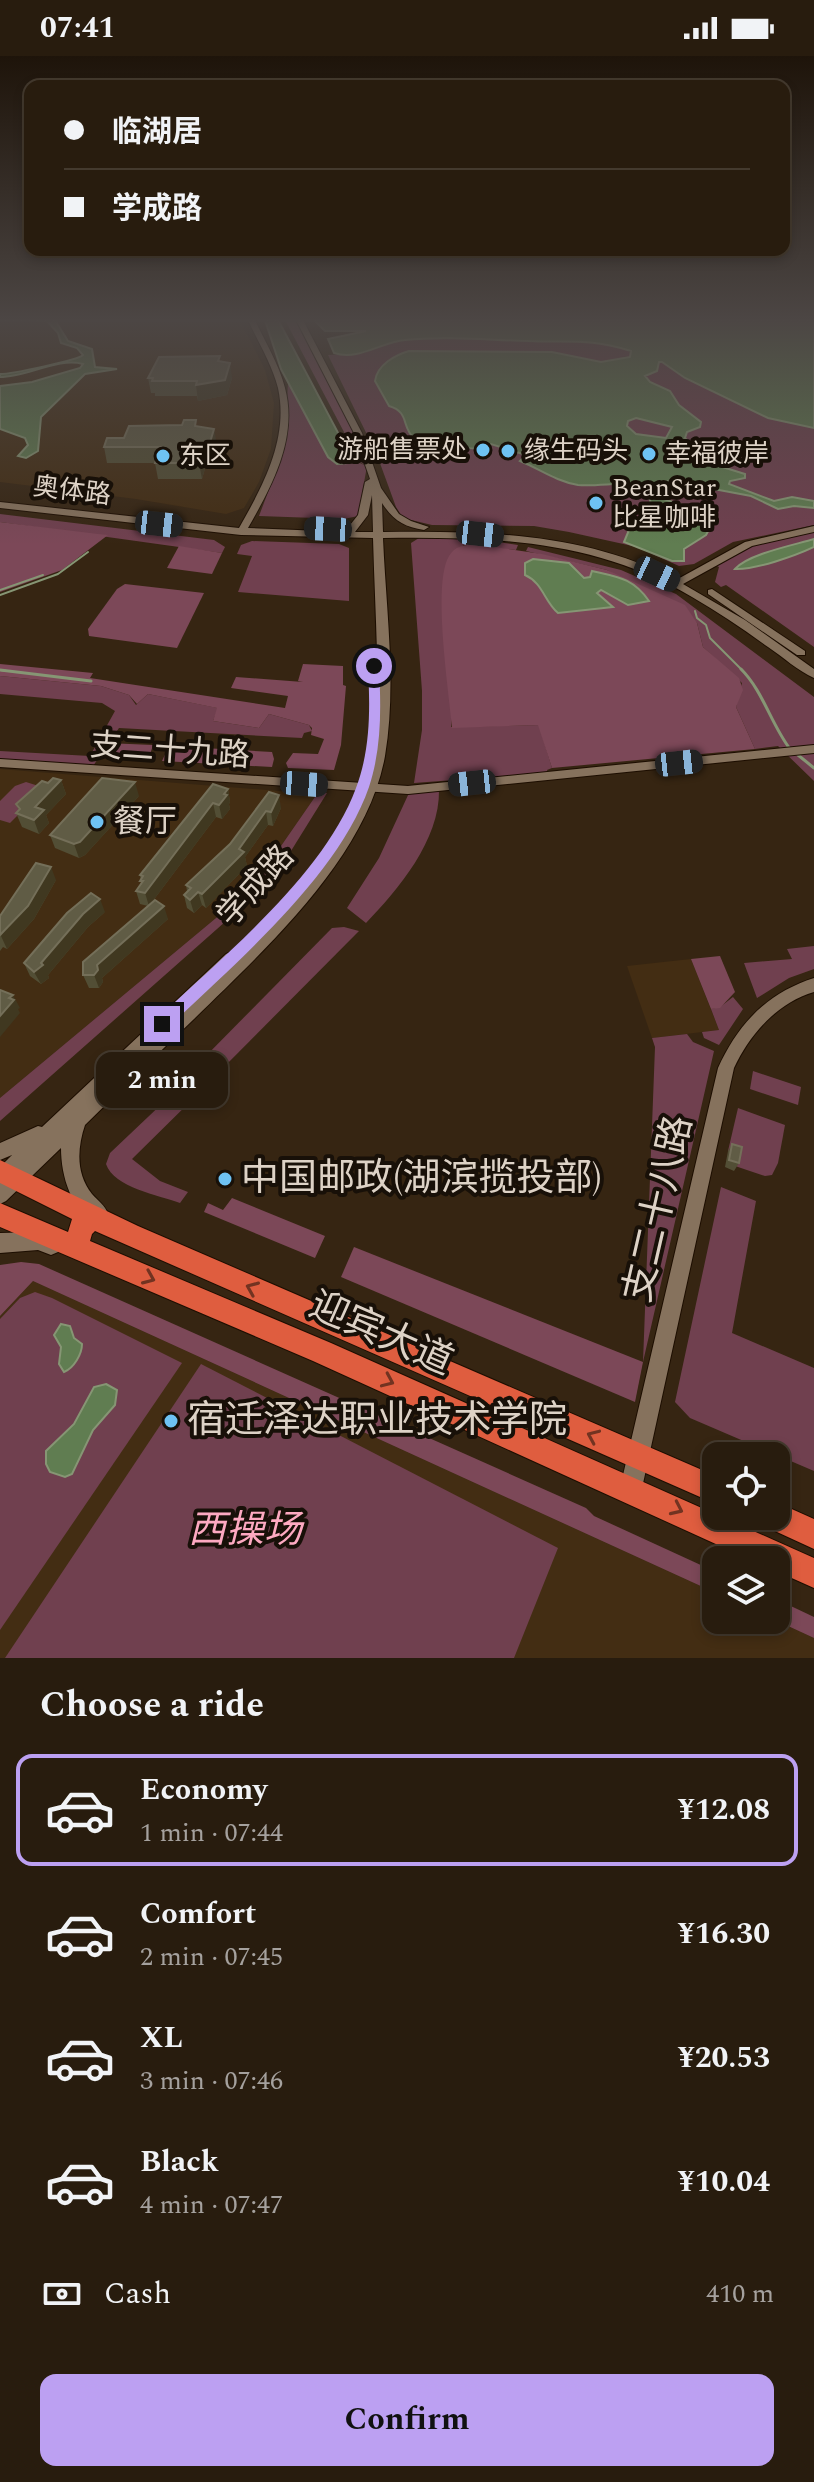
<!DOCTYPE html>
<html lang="en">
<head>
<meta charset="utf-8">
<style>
	:root { --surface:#281c0e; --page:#302517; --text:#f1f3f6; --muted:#a5a19e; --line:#443a2e; --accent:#bca0f2 }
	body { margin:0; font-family:Spectral,"Noto Sans SC",serif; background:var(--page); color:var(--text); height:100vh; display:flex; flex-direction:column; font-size:30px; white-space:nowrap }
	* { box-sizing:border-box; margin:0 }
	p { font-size:26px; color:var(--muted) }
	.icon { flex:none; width:44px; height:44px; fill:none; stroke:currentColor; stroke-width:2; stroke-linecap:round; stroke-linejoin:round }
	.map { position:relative; height:1602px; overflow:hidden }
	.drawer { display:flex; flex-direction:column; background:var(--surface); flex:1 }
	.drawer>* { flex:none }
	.top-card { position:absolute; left:24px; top:24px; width:766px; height:176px; border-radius:16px; box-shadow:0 4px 12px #0003,0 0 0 2px var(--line); display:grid; align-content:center; height:176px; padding:0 40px; background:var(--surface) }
	.fabs { position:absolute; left:702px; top:1386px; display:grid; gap:16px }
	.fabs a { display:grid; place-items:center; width:88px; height:88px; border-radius:16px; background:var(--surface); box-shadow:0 4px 12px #0003,0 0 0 2px var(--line); font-size:40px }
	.end { position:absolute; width:36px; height:36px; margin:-18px; border:10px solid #bca0f2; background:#111; box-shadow:0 0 0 4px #111 }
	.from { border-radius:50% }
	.bubble { position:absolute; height:56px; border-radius:16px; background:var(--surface); box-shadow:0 4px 12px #0003,0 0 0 2px var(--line); font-size:26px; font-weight:700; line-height:56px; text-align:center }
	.car { position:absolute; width:24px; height:48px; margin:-24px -12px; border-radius:10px; box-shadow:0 0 6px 2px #0007; background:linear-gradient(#222 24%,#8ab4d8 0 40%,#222 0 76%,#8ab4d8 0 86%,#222 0) }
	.top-card b { display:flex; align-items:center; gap:28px; height:76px; font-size:30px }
	.top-card b+b { border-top:2px solid var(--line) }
	.top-card i { width:20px; height:20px; background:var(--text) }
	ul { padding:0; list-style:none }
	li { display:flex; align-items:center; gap:24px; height:112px; margin:0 16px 12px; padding:0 24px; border:4px solid transparent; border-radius:16px }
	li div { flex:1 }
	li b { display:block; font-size:30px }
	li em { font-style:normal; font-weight:700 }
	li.active { border-color:var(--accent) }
	li>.icon { width:72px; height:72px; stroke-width:1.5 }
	h2 { padding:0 40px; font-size:36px; line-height:96px }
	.pay { display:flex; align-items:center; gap:20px; height:88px; padding:0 40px; font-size:30px }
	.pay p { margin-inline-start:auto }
	.action { display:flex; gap:16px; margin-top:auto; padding:16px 40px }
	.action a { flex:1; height:92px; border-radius:16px; background:var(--accent); color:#111; font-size:32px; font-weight:700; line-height:92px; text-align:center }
	.status { display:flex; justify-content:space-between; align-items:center; height:56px; padding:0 40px; background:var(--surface); direction:ltr }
	.status svg { height:22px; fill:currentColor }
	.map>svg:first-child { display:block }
	.built { fill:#432d13 }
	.green { fill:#70404f }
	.forest { fill:#7c4858 }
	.water { fill:#607d51; stroke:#869674; stroke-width:2; fill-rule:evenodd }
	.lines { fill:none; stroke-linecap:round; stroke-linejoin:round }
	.stream-far1 { stroke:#869674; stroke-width:2 }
	.stream { stroke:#869674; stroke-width:3 }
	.street-casing { stroke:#1d0e00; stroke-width:10 }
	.secondary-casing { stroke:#1d0e00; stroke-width:2 }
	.highway-casing { stroke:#1d0e00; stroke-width:2 }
	.street { stroke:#86725d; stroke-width:8 }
	.secondary { fill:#86725d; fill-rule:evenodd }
	.highway { fill:#df5d3f; fill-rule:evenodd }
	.wall { fill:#524e35 }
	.shaded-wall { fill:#403820 }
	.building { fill:#605c45; stroke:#746f59; stroke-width:2 }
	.oneway { stroke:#723321 }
	.route { fill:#bca0f2 }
	.poi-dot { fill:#6ec2f3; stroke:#181008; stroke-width:3 }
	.labels { text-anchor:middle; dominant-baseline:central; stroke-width:8; stroke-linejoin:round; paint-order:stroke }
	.far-poi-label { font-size:26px; fill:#ddd2c6; stroke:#181008; text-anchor:start }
	.far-street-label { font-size:26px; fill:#ddd2c6; stroke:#181008 }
	.street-label { font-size:32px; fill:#ddd2c6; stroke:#181008 }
	.poi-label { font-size:32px; fill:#ddd2c6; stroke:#181008; text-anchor:start }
	.near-poi-label { font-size:38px; fill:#ddd2c6; stroke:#181008; text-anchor:start }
	.near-street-label { font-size:38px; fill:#ddd2c6; stroke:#181008 }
	.near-park-label { font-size:38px; font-style:italic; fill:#fda9c1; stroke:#181008 }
</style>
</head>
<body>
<div class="status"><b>07:41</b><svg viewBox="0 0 49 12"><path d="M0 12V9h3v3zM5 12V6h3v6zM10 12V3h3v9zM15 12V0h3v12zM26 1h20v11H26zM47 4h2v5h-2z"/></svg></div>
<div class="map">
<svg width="814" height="1602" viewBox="0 0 814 1602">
	<rect width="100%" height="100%" fill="#362512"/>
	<g class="built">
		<polygon points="0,264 240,264 265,314 274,347 271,393 259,426 244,452 226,458 136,443 0,426"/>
		<polygon points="0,713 317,738 252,832 0,1042"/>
		<polygon points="691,903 719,974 652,982 627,910"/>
		<polygon points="33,1225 716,1537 716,1564 775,1564 814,1582 814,1602 0,1602 0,1260"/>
	</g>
	<g class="green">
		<path d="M449,280c27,1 54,5 81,5 31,1 78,-10 102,13l-3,3 -10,-1 44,6 22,16 83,40 46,10v97l-81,17 -39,22 -15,2 -42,-19 -68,-15 -35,-6 -102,-1 -29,-7 -7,-11 -19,-52 -49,-100 36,-2 28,-12z"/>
		<polygon points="288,326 328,401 337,408 357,406 367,410 358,460 344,463 259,460 285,391"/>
		<polygon points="0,458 214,484 225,491 222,497 0,466"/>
		<polygon points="814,476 814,591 726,529 721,531 715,526 719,511 713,508 753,489"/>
		<polygon points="419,482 469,482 518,489 516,494 463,489 451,671 539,669 552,712 547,714 548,717 414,727 422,674 422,635 411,487"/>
		<polygon points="252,485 339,488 349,492 349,545 238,536 252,500 237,498 241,489"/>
		<polygon points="528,491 621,514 676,538 814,641 814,725 778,690 755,693 736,651 742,627 703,591 697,567 607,514 526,495"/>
		<polygon points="0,620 101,630 129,639 136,649 148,638 218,652 213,665 259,672 269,658 309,669 312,675 304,677 302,682 119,672 91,713 0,705 0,695 90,700 115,655 102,647 0,638"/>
		<polygon points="26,726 45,732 10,767 0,764 0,745 15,730"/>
		<path d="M439,734c1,50 -41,100 -73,133l-19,-15 32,-50 30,-65z"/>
		<polygon points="327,737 286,803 260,835 0,1065 0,1042 252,832 317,738"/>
		<polygon points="344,871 359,875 212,1023 198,1012 199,1007 332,872"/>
		<polygon points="814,890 814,913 789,922 757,942 744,907 792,903 787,893"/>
		<polygon points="733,941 743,953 719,989 704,982 702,976 719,974 711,953 720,951"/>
		<polygon points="687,978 693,986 714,995 643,1306 655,991 652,982"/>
		<polygon points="753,1015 801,1031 798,1049 750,1033"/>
		<path d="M187,1024l16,9 -71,70 28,22 28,11 -8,11c-21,-8 -66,-15 -74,-39l4,-11z"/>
		<polygon points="738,1052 785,1069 778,1107 772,1119 765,1120 735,1110 728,1095"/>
		<polygon points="721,1131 756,1145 732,1277 814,1312 814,1415 690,1362 675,1346"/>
		<polygon points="35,1236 52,1242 182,1307 0,1574 0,1263 20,1242"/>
		<polygon points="201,1308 558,1492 514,1602 5,1602"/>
	</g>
	<g class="forest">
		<polygon points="285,264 296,264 355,378 367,410 353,402 344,376"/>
		<polygon points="0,466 98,478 108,479 62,514 0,536"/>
		<path d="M475,488l67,10 65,16 78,35 12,18 6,24 36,31 4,12 -7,17 19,42 -203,19 -14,-43 -86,3c-3,-36 -20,-144 -3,-172 6,-10 15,-11 26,-12z"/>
		<polygon points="179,490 222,497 212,518 167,512"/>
		<polygon points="125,528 204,537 177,592 89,580 88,573 117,533"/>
		<polygon points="0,608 93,617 90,622 285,652 288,640 231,632 236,621 303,626 298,625 303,608 343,610 343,629 346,630 341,689 334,714 288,712 286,707 293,697 318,698 324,683 311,679 312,672 309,669 269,658 259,672 213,665 217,652 148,638 137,648 129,639 101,630 0,620"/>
		<polygon points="106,687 153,689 148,705 99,702"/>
		<polygon points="169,690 272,696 274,703 272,711 162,705"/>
		<polygon points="720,900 735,936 720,952 711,953 691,903"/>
		<polygon points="232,1142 325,1180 315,1202 204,1156 208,1147 223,1154"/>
		<polygon points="354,1191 643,1306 635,1346 341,1221"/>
		<polygon points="21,1206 39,1208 586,1452 594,1460 716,1516 716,1537 33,1225 0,1260 0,1209"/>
		<polygon points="776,1543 814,1561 814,1582 775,1564"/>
	</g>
	<g class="water">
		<path d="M0,264h55l13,21 24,8 3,18 22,2 -32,5 -44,43 -3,34 -12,7 -8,-2 10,-11 -3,-7 -25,-9v-43l32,-4 48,-14 3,-4c-25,-7 -56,13 -83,13v-3c12,0 78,-14 83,-19l-6,-7 -16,-5 -3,-10 -11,-12z"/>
		<polygon points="265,264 278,264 284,275 344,388 347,407 337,408 328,401 281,313"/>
		<path d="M314,264h500v108l-46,-10 -83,-40 -23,-16h-3l-2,9 -12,5 5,6 20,9 9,14 22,17 -1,5 -13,5 -2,6 6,7 24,2 10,5 -4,4h-20l-1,4 45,14v4l-15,3 -1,3 45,17 18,-4 22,4v7l-20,-2 -16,3 -27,-13 -32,-6 -24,-1 -18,-8h-18l-4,8 5,9 40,12 11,16 -5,9 -22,14v12h-12l-48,-19 5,-12 25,-16 -8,-28c-13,-6 -49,1 -68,-1 -23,-4 -38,-16 -58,-24l6,-6 -35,-11 -9,6c-18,-5 -55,-1 -68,-12 -13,-11 -4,-26 -25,-32l-14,-25c2,-16 20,-26 34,-30l143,1 49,10 29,-5 1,-6c-42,-13 -60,-8 -103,-10 -42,-1 -81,-5 -123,-1 -24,2 -46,21 -71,13l-6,-14 38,-8h-41zM636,362l36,9 -6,11 -30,-4 -9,-8 1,-5z"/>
		<path d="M814,483v8c-19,9 -59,23 -79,22 13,-15 59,-24 79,-30z"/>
		<path d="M533,503l36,4 15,15 6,-1 2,-6c26,6 41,7 57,30l-21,4 -27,-15 -4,3 16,14 -55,6c-14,-12 -15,-30 -33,-38v-12z"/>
		<path d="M61,1268l9,2 4,12 8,6c0,10 -8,24 -18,28l-5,-8 2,-17 -7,-12z"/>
		<polygon points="106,1328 117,1334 115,1349 93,1374 72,1418 65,1421 50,1416 46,1408 46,1395 74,1368 94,1331"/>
	</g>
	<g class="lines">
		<g class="stream-far1">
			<polyline points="0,534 43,519"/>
			<polyline points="0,539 58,518 88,496"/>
			<polyline points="695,555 697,562 706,569 710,582 743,615"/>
			<polyline points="0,614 7,615"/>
		</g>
		<g class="stream">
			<path d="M741,613c22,22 30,55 49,80"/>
			<polyline points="0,614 91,625"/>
			<polyline points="798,699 814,712"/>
		</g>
		<defs>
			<polyline id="street" points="0,707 408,734 814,693"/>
			<g id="secondary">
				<path d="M248,264h7c10,22 24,44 30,68 13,50 -13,98 -37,140l99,4 -1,-2 12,-15 7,-33 5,-3 -16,-46 -58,-113h7l59,113 19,55 18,26 12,7 18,6 -5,3c-20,-3 -31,-10 -42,-27l1,29c100,-1 202,0 293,48l69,-38 69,-16v6l-62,14 -69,38 62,36 69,49v9c-16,-7 -31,-21 -46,-31 -25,-18 -50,-35 -76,-50 -98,-58 -199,-60 -309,-59 3,72 14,147 2,218 -18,102 -121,194 -191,263 -37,35 -73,71 -109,106 -8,24 -9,49 7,69 6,7 13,11 16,20l-2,7 -7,2c-28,-11 -38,-47 -38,-75l-55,53 -6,3v-37l12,-12 -12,5v-17l38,-17 4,1 184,-173 5,-2 7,4c71,-69 129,-139 140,-242 3,-19 0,-41 -1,-61 -1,-38 -3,-77 -4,-115l-132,-3 -241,-27v-6l239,26c24,-42 50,-90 39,-140 -6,-24 -20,-46 -30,-68zM372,439l1,37h-18l13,-17z"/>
				<polygon points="712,533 805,595 805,599 797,599 708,538 708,534"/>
				<path d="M814,922v14c-37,11 -64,42 -80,76l-92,420 -3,8 -8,3 -8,-3 -3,-8 98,-420c20,-44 49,-75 96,-90z"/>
				<polygon points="38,1176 58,1182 61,1189 58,1196 51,1199 38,1194 0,1197 0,1177"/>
			</g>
			<g id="highway">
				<polygon points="0,1104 138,1170 716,1420 716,1448 95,1175 92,1178 90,1185 331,1287 814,1502 814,1532 776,1515 776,1504 751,1504 313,1305 0,1171 0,1147 68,1176 72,1163 0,1127"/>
				<polygon points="776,1446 814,1463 814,1493 764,1470 760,1460 776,1460"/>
			</g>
		</defs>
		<use href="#street" class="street-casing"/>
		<use href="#secondary" class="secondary-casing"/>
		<use href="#highway" class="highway-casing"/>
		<use href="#street" class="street"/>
		<use href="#secondary" class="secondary"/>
		<use href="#highway" class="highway"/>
	</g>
	<g class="wall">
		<polygon points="221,305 232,322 227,339 198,345 197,340 155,340 155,337 151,337 148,322"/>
		<polygon points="197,370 217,389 211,409 206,409 202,423 158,423 155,407 107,407 104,391 124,382"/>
		<polygon points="61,724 66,738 46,759 49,767 39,778 22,771 16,757 19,755 16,748 48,727"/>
		<polygon points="228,733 230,746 229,748 230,753 222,763 216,761 152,846 168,863 102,922 103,926 99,932 89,932 83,919 148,850 140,848 136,835 141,828 140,819"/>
		<polygon points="269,736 281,752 273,770 268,769 245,801 247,810 206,852 202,849 194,857 187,852 184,839 187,835 186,829 230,788"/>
		<polygon points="139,740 85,799 79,802 55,792 50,779"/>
		<polygon points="56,824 34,863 7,893 3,891 0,895 0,860"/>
		<polygon points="105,856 88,871 48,919 49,922 41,928 30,920 24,907"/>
		<polygon points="732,1088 739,1107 734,1115 725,1111 728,1095"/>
	</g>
	<g class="shaded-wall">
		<polygon points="230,307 232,322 227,339 198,345 196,329"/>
		<polygon points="214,373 217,389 211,409 208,393"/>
		<polygon points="203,393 206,409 202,423 199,407"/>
		<polygon points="61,724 66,738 46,759 49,767 39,778 34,764 35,751"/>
		<polygon points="135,726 139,740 85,799 79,802 74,788"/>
		<polygon points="228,733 230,746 229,748 230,753 222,763 219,749 224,738"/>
		<polygon points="279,739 281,752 273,770 271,756"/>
		<polygon points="213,747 216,761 149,850 145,837"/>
		<polygon points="266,755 268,769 245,801 247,810 206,852 202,838"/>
		<polygon points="51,811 56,824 34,863 7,893 1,880"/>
		<polygon points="198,836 202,849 194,857 190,844"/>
		<polygon points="100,843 105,856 88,871 48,919 49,922 41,928 34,916 83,858"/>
		<polygon points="164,850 168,863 102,922 103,926 99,932 94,919 97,909"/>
		<polygon points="13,939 20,952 18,953 20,957 0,981 0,960 9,942"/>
	</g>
	<g class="building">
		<polygon points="220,300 218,305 230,307 225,324 196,329 197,325 152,325 153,322 148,322 159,301"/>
		<polygon points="184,364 196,364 195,370 214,373 208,393 203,393 199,407 155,407 161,391 104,391 107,382 124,382 129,370 182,369"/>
		<polygon points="53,722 61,724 35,751 44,754 34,764 16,757 20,753 16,748 42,725 48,727"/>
		<polygon points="102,722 135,726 80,786 74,788 50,779"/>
		<polygon points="213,728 228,733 224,738 227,739 219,749 213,747 145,837 136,835 143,825 140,825 143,820 140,819"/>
		<polygon points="269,736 279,739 271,756 266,755 239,793 244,796 202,838 198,836 190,844 184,839 191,832 186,829 230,788"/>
		<polygon points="36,807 51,811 28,850 0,879 0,860"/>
		<polygon points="91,837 100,843 83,858 41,907 43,909 34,916 24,907 67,857"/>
		<polygon points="155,844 164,850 97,909 98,914 94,919 83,919 83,906"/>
		<polygon points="0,934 13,939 9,942 14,944 0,960"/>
		<polygon points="732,1088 742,1091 739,1107 729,1104"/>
	</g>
	<defs><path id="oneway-chevron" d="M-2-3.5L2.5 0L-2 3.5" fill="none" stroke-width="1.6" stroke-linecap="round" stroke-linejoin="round" transform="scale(2)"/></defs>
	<g class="oneway">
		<use href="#oneway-chevron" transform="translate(149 1222) rotate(23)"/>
		<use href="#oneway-chevron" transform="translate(252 1232) rotate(-157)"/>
		<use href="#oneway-chevron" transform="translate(388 1325) rotate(24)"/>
		<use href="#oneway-chevron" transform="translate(593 1380) rotate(-156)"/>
		<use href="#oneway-chevron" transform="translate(677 1453) rotate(25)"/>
	</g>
	<linearGradient id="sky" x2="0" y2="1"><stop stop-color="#1e140a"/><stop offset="0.54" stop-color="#4c4644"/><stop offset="1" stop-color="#4c4644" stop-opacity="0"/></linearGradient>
	<rect width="814" height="489" fill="url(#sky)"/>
	<path class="route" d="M374,607l5,3c2,42 3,81 -10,121 -31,90 -134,176 -201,241h-11v-9c66,-63 167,-144 199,-231 15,-40 14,-80 12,-122z"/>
	<g class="poi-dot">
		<circle cx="483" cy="394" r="8"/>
		<circle cx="508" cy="395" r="8"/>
		<circle cx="649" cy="398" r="8"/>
		<circle cx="163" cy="400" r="8"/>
		<circle cx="596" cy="447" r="8"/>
		<circle cx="97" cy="766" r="8"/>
		<circle cx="225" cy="1123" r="8"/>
		<circle cx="171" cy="1365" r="8"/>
	</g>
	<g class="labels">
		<g class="far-poi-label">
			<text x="467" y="394" text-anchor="end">游船售票处</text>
			<text x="524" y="395">缘生码头</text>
			<text x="665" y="398">幸福彼岸</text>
			<text x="179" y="400">东区</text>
			<text x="612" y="432">BeanStar<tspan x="612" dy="30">比星咖啡</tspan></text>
		</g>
		<g class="far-street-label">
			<text transform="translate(72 435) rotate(7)">奥体路</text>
		</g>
		<g class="street-label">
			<text transform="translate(170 695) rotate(4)">支二十九路</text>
			<text transform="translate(256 830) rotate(-48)">学成路</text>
		</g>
		<g class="poi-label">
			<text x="113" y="766">餐厅</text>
		</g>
		<g class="near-poi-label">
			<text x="241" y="1123">中国邮政(湖滨揽投部)</text>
			<text x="187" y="1365">宿迁泽达职业技术学院</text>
		</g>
		<g class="near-street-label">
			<text transform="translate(659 1153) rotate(-77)">支二十八路</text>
			<text transform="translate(381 1278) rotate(24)">迎宾大道</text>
		</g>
		<g class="near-park-label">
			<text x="245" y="1475">西操场</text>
		</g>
	</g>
</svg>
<div class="fabs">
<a><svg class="icon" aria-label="locate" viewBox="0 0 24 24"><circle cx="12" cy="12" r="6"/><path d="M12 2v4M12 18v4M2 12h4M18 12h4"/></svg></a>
<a><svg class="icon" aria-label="layers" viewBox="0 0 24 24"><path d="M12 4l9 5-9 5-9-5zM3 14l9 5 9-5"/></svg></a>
</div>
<i class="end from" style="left:374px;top:610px"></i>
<i class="end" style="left:162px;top:968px"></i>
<div class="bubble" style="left:96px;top:996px;width:132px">2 min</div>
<i class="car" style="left:159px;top:468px;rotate:96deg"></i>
<i class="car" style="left:328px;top:473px;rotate:273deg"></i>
<i class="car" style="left:480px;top:478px;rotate:96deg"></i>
<i class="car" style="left:657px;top:518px;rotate:115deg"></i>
<i class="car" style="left:679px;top:707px;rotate:84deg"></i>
<i class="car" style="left:472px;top:727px;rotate:264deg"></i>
<i class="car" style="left:304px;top:728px;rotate:94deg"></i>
<div class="top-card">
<b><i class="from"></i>临湖居</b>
<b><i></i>学成路</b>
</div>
</div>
<section class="drawer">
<h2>Choose a ride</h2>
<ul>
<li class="active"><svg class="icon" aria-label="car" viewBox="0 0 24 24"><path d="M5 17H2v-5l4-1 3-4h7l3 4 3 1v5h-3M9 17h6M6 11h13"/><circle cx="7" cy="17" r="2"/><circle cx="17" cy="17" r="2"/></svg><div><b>Economy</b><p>1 min · 07:44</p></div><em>¥12.08</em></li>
<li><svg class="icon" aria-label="car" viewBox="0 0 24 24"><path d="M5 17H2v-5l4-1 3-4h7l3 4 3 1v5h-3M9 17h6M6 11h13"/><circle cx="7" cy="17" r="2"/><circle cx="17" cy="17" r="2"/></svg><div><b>Comfort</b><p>2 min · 07:45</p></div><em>¥16.30</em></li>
<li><svg class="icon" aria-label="car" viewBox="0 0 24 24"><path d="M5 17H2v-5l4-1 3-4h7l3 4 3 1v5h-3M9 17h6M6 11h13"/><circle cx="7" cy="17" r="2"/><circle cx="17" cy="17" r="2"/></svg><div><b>XL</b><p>3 min · 07:46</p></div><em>¥20.53</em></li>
<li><svg class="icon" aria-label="car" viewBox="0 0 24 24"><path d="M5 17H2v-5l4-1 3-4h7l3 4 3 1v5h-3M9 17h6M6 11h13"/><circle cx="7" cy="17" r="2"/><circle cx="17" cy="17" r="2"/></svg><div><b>Black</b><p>4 min · 07:47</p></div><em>¥10.04</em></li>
</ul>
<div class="pay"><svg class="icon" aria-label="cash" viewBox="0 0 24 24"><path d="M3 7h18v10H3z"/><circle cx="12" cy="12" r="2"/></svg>Cash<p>410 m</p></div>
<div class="action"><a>Confirm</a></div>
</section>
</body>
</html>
